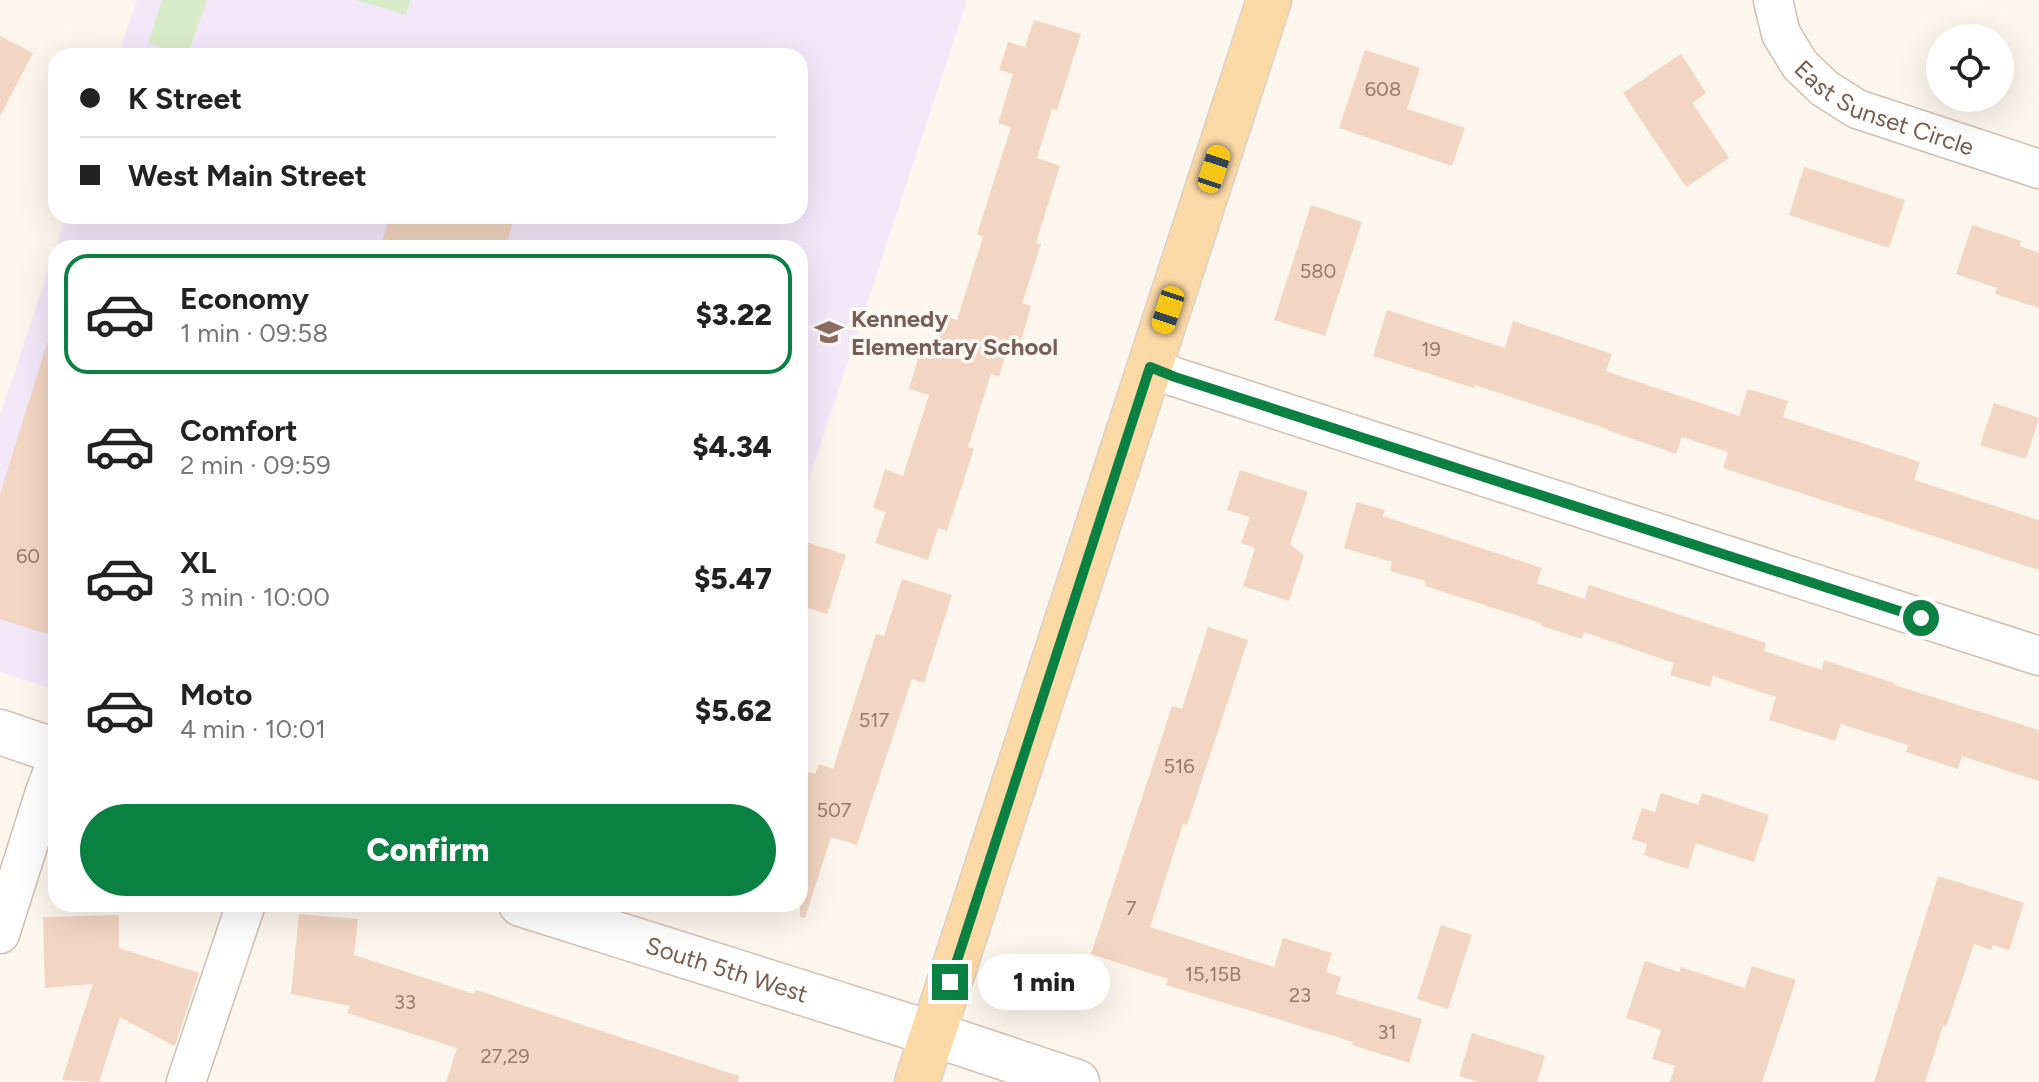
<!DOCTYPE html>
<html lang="en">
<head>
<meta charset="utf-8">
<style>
	:root { --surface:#fff; --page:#f2f2f2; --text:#222; --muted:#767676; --line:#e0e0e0; --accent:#0b8043 }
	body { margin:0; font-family:Figtree,sans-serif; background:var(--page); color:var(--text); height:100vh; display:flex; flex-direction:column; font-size:30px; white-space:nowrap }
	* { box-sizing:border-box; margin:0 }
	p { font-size:26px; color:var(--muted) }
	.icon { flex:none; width:44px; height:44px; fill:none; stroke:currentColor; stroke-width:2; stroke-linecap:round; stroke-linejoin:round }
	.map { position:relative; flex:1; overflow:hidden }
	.panel { position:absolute; left:48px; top:240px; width:760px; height:672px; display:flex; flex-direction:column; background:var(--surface); border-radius:24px; box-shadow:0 8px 32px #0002 }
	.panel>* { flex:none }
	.hud { position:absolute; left:48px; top:48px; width:760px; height:176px; border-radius:24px; box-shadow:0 8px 32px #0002; display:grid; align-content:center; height:176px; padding:0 32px; background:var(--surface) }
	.controls { position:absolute; left:1926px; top:24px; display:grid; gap:16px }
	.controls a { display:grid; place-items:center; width:88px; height:88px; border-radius:50%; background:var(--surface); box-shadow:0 8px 32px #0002; font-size:40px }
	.end { position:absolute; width:36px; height:36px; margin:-18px; border:10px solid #0b8043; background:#fff; box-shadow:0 0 0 4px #fff }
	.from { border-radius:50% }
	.bubble { position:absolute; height:56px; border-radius:28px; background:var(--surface); box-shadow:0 8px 32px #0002; font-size:26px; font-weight:800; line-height:56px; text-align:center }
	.car { position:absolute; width:24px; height:48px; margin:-24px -12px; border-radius:10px; box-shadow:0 0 6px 2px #0007; background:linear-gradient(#f5c518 24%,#345 0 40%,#f5c518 0 76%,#345 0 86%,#f5c518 0) }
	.hud b { display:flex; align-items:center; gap:28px; height:76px; font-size:30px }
	.hud b+b { border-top:2px solid var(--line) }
	.hud i { width:20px; height:20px; background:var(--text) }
	ul { padding:14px 0 0; list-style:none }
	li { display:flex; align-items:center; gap:24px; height:120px; margin:0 16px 12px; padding:0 16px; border:4px solid transparent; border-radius:24px }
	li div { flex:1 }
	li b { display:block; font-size:30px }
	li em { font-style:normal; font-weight:800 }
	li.current { border-color:var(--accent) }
	li>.icon { width:72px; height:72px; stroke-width:1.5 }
	.cta { display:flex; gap:16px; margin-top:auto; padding:16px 32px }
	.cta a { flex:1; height:92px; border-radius:48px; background:var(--accent); color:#fff; font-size:32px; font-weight:800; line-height:92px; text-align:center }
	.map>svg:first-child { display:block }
	.education { fill:#f3e8fa }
	.green { fill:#d8ecc9 }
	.building { fill:#f3d5c3 }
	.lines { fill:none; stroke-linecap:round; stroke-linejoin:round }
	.street-casing { stroke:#d1beb0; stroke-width:41 }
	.secondary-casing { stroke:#d6c0b0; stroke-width:47 }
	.primary-casing { stroke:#dad1cd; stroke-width:47 }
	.street { stroke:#fff; stroke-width:38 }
	.secondary { stroke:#fff; stroke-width:44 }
	.primary { stroke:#fbd9a5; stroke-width:44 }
	.route { stroke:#0b8043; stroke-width:10 }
	.labels { text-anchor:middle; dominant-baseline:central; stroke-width:7; stroke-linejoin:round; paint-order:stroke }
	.number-label { font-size:20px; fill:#987a6a }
	.street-label { font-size:24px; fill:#7a5c4d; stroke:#fffaf3 }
	.education-label { font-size:24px; font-weight:bold; fill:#785e54; stroke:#fffaf3; text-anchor:start }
</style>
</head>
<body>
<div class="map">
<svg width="2039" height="1082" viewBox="0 0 2039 1082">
	<rect width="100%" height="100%" fill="#fdf6ec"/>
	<polygon class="education" points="137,0 967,0 800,507 800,248 56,248 56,690 0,672 0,416 66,216 800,216 800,56 118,56"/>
	<g class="green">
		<polygon points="162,0 207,0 187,56 148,43"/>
		<polygon points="356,0 410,0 406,15"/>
	</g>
	<g class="building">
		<polygon points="1034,20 1081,34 1057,110 1052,109 1037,158 1060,166 1036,243 1041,244 1022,303 1031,306 1019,348 1009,345 999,377 991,374 968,447 974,449 947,531 938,528 928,560 875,543 886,512 873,508 885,469 903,476 929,395 909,389 921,348 932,352 944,316 957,320 983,237 977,234 1011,127 998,123 1013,74 999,70 1008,42 1025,47"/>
		<polygon points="0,36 33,53 0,116"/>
		<polygon points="1365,50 1420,68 1407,109 1465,128 1452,166 1339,128"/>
		<polygon points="1681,54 1706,93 1692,103 1729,158 1686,187 1623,93"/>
		<polygon points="1804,167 1905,200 1889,248 1789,215"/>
		<polygon points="1311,205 1362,222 1325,336 1274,320"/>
		<polygon points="390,216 515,216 505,248 380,248"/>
		<polygon points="1972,225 2021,241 2020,246 2039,253 2039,308 1995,294 1997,288 1956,274"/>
		<polygon points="1387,310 1505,348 1513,321 1612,354 1606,371 1739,416 1748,389 1788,401 1783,417 1920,462 1914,480 2039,520 2039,570 1723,468 1728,452 1682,437 1676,454 1607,430 1607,429 1475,385 1474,388 1373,356"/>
		<polygon points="50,334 56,335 56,637 0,619 0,494"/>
		<polygon points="1994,403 2039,418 2026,459 1980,445"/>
		<polygon points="1240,470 1308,492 1290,544 1304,556 1289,601 1243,586 1255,548 1241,543 1250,517 1227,510"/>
		<polygon points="1357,502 1385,510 1383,516 1542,568 1537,583 1585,599 1589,585 1766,643 1764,651 1822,670 1824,660 1894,683 1894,685 2039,730 2039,781 1962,756 1958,769 1906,752 1908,745 1841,724 1835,741 1769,720 1776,697 1713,676 1710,687 1670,675 1674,663 1584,632 1581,639 1540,625 1541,623 1425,586 1426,581 1390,571 1392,562 1344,548"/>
		<polygon points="800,540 846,555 827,614 800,606"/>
		<polygon points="902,579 952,595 924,683 912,679 857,845 831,837 805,918 800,917 800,769 815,774 819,764 833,769 876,634 884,636"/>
		<polygon points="1208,627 1248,640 1187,825 1183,824 1150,927 1274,967 1283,938 1332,953 1326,972 1341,977 1336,994 1422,1019 1409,1063 1352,1045 1353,1042 1166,985 1168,979 1091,954 1172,706 1182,709"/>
		<polygon points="1661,793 1698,805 1702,793 1769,815 1754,862 1696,843 1688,869 1644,855 1647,844 1632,839 1642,808 1655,812"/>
		<polygon points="1938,876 2024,903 2009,950 1993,945 1991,950 1974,944 1946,1027 1943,1026 1925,1082 1874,1082"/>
		<polygon points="299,914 358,919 354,955 474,994 476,990 620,1037 739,1076 738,1082 446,1082 457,1048 347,1013 350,1006 291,994"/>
		<polygon points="119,915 119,948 199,973 176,1042 174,1046 120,1017 99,1082 62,1080 93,984 45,988 43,917"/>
		<polygon points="1441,925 1472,935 1448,1009 1417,999"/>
		<polygon points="1645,961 1679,972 1681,967 1745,988 1752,966 1796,980 1762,1082 1670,1082 1675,1066 1652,1059 1661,1030 1626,1018"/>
		<polygon points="1472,1033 1545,1056 1537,1082 1479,1082 1459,1076"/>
	</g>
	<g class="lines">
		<defs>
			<g id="street">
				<path id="s1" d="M1773,0l8,34 19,31 24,23 33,21 182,60"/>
				<polyline points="1150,367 1175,377 2039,656"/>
				<polyline points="0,934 45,792 56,763"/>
				<polyline points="186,1082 246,904"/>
			</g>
			<g id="secondary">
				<polyline points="0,732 56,751"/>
				<path id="s2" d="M521,904l412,130 144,48"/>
			</g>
			<polyline id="primary" points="917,1082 1269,0"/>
		</defs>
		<use href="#street" class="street-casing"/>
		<use href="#secondary" class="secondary-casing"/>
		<use href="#primary" class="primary-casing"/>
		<use href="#street" class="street"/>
		<use href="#secondary" class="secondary"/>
		<use href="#primary" class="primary"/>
	</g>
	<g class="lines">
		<polyline class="route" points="950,982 1150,367 1175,377 1921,618"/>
	</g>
	<defs>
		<symbol id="school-bare" viewBox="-9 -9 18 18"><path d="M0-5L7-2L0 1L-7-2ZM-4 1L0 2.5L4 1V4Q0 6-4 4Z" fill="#8d6e63" stroke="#fffaf3" stroke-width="2.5" paint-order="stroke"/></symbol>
	</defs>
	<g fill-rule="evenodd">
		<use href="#school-bare" x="809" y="312" width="40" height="40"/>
	</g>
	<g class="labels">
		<g class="number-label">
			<text x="1383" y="89">608</text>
			<text x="1318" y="271">580</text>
			<text x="1431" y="349">19</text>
			<text x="28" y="556">60</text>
			<text x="874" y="720">517</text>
			<text x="1179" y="766">516</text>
			<text x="834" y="810">507</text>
			<text x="1131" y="908">7</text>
			<text x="1213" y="974">15,15B</text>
			<text x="1300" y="995">23</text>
			<text x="405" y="1002">33</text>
			<text x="1387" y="1032">31</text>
			<text x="505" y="1056">27,29</text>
		</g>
		<g class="street-label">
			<text stroke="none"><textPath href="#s1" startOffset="168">East Sunset Circle</textPath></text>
			<text stroke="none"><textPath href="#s2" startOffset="216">South 5th West</textPath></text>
		</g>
		<g class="education-label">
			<text x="851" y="318">Kennedy<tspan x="851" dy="28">Elementary School</tspan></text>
		</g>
	</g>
</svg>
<div class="controls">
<a><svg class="icon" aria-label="locate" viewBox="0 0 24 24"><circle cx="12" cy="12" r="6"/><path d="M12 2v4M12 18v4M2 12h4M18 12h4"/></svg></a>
</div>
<i class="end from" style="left:1921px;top:618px"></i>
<i class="end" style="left:950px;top:982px"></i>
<div class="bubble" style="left:978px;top:954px;width:132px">1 min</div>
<i class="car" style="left:1214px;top:169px;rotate:18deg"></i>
<i class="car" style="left:1168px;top:310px;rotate:198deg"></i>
<div class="hud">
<b><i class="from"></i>K Street</b>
<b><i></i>West Main Street</b>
</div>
<section class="panel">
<ul>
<li class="current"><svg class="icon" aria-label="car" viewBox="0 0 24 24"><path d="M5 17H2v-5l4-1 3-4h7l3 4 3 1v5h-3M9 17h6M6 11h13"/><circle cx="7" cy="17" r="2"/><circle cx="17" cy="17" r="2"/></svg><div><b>Economy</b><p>1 min · 09:58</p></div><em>$3.22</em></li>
<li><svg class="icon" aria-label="car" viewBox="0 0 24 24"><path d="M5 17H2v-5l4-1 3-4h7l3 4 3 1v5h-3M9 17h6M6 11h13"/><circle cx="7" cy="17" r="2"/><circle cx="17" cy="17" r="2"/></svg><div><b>Comfort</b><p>2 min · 09:59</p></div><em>$4.34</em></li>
<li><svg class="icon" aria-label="car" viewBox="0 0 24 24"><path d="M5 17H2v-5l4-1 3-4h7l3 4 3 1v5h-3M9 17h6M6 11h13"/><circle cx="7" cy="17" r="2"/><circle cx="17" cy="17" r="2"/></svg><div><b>XL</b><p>3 min · 10:00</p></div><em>$5.47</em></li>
<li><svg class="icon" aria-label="car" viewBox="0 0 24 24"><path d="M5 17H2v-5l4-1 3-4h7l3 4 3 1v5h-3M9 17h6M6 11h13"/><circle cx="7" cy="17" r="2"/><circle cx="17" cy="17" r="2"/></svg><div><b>Moto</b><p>4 min · 10:01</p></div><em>$5.62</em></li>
</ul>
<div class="cta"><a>Confirm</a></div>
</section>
</div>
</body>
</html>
